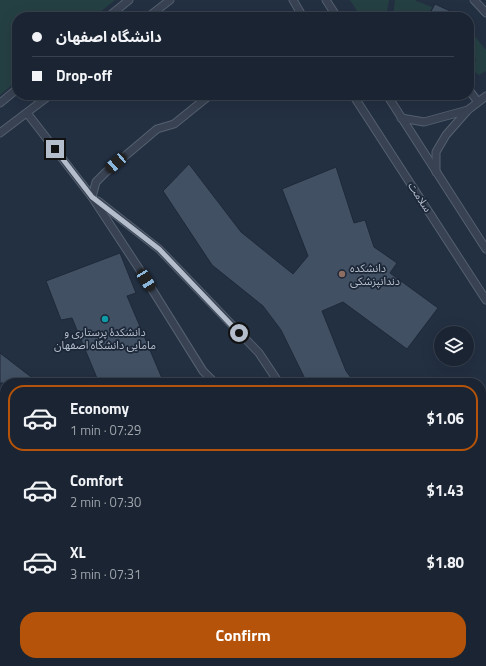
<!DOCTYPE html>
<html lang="en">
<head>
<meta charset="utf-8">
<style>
	:root { --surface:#1a2432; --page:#27303e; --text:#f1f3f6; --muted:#9fa4ac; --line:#38414d; --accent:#b45309 }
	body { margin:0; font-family:"Titillium Web","Noto Sans Arabic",sans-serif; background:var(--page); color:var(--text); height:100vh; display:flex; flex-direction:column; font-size:15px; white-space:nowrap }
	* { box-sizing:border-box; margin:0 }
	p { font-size:13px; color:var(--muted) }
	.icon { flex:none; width:22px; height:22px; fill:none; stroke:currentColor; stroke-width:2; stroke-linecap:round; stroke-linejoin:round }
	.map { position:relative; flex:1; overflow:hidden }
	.sheet { position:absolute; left:0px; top:378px; width:486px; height:288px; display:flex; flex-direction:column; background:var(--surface); border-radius:16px 16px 0 0; box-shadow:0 4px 16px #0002,0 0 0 1px var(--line) }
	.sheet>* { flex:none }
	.banner { position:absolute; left:12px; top:12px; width:462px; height:88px; border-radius:16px; box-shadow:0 4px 16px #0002,0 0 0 1px var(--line); display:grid; align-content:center; height:88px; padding:0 20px; background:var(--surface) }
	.buttons { position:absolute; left:434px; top:326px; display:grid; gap:8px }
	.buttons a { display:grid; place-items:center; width:40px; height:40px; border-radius:50%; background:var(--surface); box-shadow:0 4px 16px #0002,0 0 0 1px var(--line); font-size:20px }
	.end { position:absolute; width:18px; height:18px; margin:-9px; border:5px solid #b4bdcc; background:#111; box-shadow:0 0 0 2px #111 }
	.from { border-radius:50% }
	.car { position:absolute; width:12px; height:24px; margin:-12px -6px; border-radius:5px; box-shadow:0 0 3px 1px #0007; background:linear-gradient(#222 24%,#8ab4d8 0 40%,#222 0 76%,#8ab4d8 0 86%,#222 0) }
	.banner b { display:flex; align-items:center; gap:14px; height:38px; font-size:15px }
	.banner b+b { border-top:1px solid var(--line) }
	.banner i { width:10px; height:10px; background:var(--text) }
	ul { padding:7px 0 0; list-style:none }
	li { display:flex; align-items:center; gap:12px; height:66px; margin:0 8px 6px; padding:0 12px; border:2px solid transparent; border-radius:16px }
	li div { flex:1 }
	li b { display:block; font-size:15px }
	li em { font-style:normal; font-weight:700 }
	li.selected { border-color:var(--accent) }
	li>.icon { width:36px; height:36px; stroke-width:1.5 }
	.cta { display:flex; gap:8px; margin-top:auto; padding:8px 20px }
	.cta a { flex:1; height:46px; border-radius:16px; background:var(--accent); color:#fff; font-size:16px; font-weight:700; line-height:46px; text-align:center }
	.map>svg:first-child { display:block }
	.green { fill:#254043 }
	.building { fill:#425064; stroke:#1e2939 }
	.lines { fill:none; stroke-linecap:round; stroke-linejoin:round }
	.lane-casing { stroke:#55606f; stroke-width:9 }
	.lane { stroke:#384252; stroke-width:7 }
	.route { stroke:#b4bdcc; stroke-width:5 }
	.education-dot { fill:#8d6e63; stroke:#1c2737; stroke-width:1.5 }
	.culture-dot { fill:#0f9aa8; stroke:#1c2737; stroke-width:1.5 }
	.labels { text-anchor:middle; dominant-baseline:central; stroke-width:3.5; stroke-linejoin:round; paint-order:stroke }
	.street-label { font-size:11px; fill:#b4bdcc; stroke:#1c2737 }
	.poi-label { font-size:11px; fill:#b4bdcc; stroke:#1c2737; text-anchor:start }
</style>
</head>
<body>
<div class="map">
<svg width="486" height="666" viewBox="0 0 486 666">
	<rect width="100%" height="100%" fill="#233042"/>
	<g class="green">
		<polygon points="0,0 115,0 94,17 17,17 17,81 0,95"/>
		<polygon points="350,0 389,0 386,17 361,17"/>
		<polygon points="395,0 416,0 416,1 432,7 427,17 393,17"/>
		<polygon points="469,29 486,50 486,71 479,75 476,73 472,66 476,60 469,52"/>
		<polygon points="166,661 242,661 245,666 170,666"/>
	</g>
	<g class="building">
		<polygon points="435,4 463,17 428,17"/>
		<polygon points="189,164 241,232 293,274 308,256 282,189 336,167 354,223 365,220 374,247 397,263 390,273 438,308 407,349 343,302 322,311 346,371 355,383 307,383 281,330 263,306 212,265 163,191"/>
		<polygon points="120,253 136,293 127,296 164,383 99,383 72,318 61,320 46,281"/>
		<polygon points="0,353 39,383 0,383"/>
	</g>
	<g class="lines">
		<defs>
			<g id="lane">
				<polyline points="293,0 303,17"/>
				<polyline points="326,0 337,17"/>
				<polyline points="474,0 486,13"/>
				<polyline points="108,17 129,0"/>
				<polyline points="148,17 170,0"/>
				<polyline points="469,90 478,102"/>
				<polyline points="353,95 486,300"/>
				<polyline points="387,95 486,249"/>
				<polyline points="0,103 17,89"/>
				<polyline points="27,113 92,197 138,267 203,371 215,383"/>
				<polyline points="401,118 424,122 468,110"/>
				<polyline points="0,133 50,95"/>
				<polyline points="436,172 436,152 446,135 468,110 486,96"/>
				<polyline points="92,197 96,182 106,172 157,129 174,124 210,95"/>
				<polyline points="98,201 159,249 259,353 279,383"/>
				<polyline points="0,448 5,454"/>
				<polyline points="0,540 5,545"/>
				<polyline points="481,557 486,553"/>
				<polyline points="0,654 6,666"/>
				<polyline points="127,661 131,666"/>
				<polyline points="416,661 420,666"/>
				<polyline points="335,666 342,661"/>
			</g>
		</defs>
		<use href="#lane" class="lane-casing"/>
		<use href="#lane" class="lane"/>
	</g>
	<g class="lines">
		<polyline class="route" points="55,149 92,197 159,249 239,333"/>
	</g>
	<circle class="education-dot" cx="342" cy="274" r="4"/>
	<circle class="culture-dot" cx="105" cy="319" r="4"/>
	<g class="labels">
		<g class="street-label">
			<text transform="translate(420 197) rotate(57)">سلامت</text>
		</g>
		<g class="poi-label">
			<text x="350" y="268">دانشکده<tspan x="350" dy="13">دندانپزشکی</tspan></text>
			<text x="105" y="332" text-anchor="middle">دانشکدهٔ پرستاری و<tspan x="105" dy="13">مامایی دانشگاه اصفهان</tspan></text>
		</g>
	</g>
</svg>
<div class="buttons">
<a><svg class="icon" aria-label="layers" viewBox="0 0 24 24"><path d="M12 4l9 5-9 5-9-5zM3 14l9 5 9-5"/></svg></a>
</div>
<i class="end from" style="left:239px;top:333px"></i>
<i class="end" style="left:55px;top:149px"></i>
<i class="car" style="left:116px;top:163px;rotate:229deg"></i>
<i class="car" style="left:146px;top:280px;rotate:148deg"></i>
<div class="banner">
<b><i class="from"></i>دانشگاه اصفهان</b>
<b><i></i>Drop-off</b>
</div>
<section class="sheet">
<ul>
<li class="selected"><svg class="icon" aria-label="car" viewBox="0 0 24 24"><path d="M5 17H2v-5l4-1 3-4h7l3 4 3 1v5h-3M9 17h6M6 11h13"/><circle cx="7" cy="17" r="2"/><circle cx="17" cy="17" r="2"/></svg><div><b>Economy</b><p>1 min · 07:29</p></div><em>$1.06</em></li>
<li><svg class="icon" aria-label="car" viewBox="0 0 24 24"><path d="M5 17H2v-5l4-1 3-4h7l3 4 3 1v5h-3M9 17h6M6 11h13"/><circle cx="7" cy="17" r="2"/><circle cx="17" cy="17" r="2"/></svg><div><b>Comfort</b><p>2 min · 07:30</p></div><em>$1.43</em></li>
<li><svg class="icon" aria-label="car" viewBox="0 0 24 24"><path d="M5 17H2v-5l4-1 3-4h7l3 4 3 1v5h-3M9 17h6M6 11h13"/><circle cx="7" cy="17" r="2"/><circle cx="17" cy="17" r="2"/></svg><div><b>XL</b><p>3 min · 07:31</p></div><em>$1.80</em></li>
</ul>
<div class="cta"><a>Confirm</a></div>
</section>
</div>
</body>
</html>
